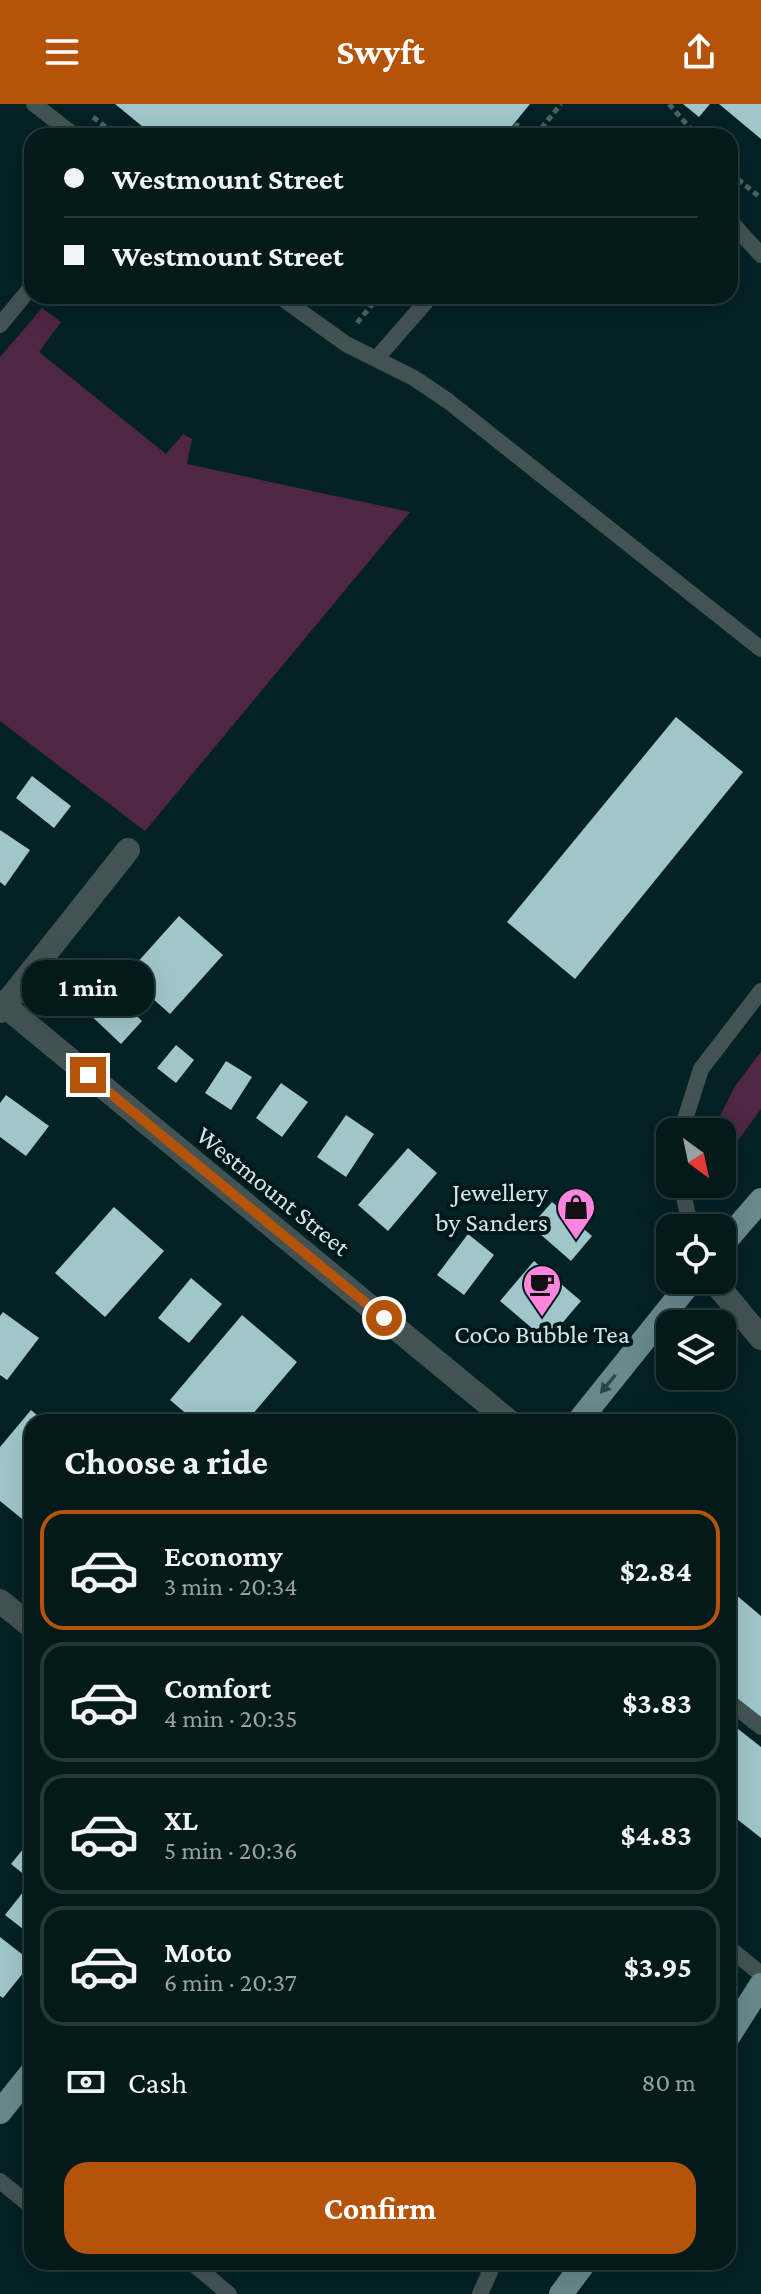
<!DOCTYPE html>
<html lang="en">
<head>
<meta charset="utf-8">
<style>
	:root { --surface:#03191a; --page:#0d2223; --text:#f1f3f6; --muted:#97a0a2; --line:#243839; --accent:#b45309 }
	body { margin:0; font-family:"Crimson Pro",serif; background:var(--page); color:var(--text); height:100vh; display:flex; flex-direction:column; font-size:30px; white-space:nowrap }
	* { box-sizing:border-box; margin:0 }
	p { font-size:26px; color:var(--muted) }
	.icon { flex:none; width:44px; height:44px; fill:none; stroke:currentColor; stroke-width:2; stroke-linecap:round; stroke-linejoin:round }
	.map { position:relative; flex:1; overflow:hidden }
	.side { position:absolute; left:24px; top:1310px; width:712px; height:856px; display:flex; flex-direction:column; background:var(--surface); border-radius:24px; box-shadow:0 8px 32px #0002,0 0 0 2px var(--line) }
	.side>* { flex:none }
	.hud { position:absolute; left:24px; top:24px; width:714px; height:176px; border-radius:24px; box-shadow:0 8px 32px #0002,0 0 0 2px var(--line); display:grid; align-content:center; height:176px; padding:0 40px; background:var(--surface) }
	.needle { width:52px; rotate:147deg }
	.buttons { position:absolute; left:656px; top:1014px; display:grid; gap:16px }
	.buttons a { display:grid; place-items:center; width:80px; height:80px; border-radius:16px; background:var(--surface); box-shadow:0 8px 32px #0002,0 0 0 2px var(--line); font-size:40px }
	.end { position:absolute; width:36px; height:36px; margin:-18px; border:10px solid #b45309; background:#fff; box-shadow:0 0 0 4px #fff }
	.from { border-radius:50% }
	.bubble { position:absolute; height:56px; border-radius:24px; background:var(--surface); box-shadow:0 8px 32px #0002,0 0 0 2px var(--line); font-size:26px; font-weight:700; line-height:56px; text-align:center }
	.hud b { display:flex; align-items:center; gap:28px; height:76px; font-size:30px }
	.hud b+b { border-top:2px solid var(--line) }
	.hud i { width:20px; height:20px; background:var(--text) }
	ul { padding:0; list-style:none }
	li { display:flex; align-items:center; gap:24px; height:120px; margin:0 16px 12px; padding:0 24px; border:4px solid var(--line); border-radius:24px }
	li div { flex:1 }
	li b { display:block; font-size:30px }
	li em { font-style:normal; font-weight:700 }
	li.selected { border-color:var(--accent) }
	li>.icon { width:72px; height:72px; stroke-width:1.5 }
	h2 { padding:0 40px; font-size:36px; line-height:96px }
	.pay { display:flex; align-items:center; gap:20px; height:88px; padding:0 40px; font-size:30px }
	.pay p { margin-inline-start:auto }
	.cta { display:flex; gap:16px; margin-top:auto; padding:16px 40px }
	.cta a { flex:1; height:92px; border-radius:24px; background:var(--accent); color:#fff; font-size:32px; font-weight:700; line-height:92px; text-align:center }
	header { display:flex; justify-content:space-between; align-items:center; height:104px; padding:0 40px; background:var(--accent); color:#fff; font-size:36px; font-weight:700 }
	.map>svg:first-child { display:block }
	.green { fill:#4f2644 }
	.building { fill:#9fc7ca }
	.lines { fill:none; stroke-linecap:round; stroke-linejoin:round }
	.path { stroke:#496365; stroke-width:5; stroke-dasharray:6 4; stroke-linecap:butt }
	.service { stroke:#435354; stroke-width:16 }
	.minor { stroke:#435354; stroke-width:24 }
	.primary { stroke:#69898b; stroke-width:24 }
	.oneway { fill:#2a4547 }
	.route { stroke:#b45309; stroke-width:10 }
	.labels { text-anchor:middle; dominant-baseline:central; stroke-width:8; stroke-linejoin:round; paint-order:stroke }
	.street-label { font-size:26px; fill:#d3e7e8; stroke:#00181a }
	.poi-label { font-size:26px; fill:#d3e7e8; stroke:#00181a; text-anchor:end }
</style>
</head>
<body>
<header><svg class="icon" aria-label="menu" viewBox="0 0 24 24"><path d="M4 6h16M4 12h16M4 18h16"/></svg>Swyft<svg class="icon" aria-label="share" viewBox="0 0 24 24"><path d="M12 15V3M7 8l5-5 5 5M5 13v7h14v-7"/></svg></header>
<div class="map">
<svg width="761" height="2190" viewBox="0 0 761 2190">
	<rect width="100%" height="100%" fill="#042123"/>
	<g class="green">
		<polygon points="42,204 61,218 39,248 166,350 183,330 192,335 187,360 410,408 145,727 0,617 0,253"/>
		<polygon points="761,948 761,1005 722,1058 722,1028 714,1028 715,1022 735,982"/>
	</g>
	<g class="building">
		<polygon points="115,0 530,0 504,32 154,32"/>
		<polygon points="683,0 710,0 699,13"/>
		<polygon points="719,0 761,0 761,35"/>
		<polygon points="676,613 743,668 575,875 507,818"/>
		<polygon points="32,672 71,702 54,724 16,694"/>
		<polygon points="0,726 30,746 5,782 0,778"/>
		<polygon points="179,812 223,851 170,910 126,871"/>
		<polygon points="105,882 142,917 121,940 84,905"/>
		<polygon points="176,941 194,956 176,979 157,964"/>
		<polygon points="226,957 252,973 231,1006 205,989"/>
		<polygon points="281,979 308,998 282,1033 256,1014"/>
		<polygon points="6,991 49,1022 26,1052 0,1033 0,999"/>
		<polygon points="346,1011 374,1030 346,1073 317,1053"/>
		<polygon points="408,1044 437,1069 388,1127 358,1101"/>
		<polygon points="552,1098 592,1132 571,1157 531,1122"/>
		<polygon points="114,1103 164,1147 105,1213 55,1169"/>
		<polygon points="468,1130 494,1151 464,1191 437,1171"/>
		<polygon points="534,1157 581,1197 547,1237 500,1197"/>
		<polygon points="191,1174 222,1200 189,1239 158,1214"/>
		<polygon points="3,1208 39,1234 7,1276 0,1271 0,1212"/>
		<polygon points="242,1211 297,1258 246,1318 196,1318 170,1296"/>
		<polygon points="31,1306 45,1318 32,1318 32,1423 0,1397 0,1343"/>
		<polygon points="728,1484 761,1512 761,1614 728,1588"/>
		<polygon points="728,1617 761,1643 761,1734 728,1708"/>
		<polygon points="32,1734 32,1777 11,1760"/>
		<polygon points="27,1783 32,1787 32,1832 5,1811"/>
		<polygon points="0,1833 32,1858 3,1894 0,1892"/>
	</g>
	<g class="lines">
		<g class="path">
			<polyline points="669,0 697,32"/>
			<polyline points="93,13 117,32"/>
			<polyline points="508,32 517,21 530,32"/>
			<polyline points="535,32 561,0"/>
			<polyline points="730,69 761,94"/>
			<polyline points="357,219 379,192"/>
		</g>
		<g class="service">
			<polyline points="34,0 75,32"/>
			<polyline points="730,117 761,151"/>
			<polyline points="279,192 346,240 414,274 448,297 761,545"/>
			<polyline points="0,221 32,182"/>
			<polyline points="376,255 431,192"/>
			<polyline points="681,1028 701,965 761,887"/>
			<polyline points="681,1080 691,1124"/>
			<polyline points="728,1597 761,1623"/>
			<polyline points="728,1843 761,1870"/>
			<polyline points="0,2077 32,2103"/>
			<polyline points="191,2158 229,2190"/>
			<polyline points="480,2190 490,2168 482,2158"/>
		</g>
		<g class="minor">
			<polyline points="0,898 510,1318"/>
			<polyline points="0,907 128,746"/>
			<polyline points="713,1176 761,1234"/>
			<polyline points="0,1497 32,1523"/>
		</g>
		<g class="primary">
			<polyline points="722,1141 761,1096"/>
			<polyline points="578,1318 692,1176"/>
			<polyline points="728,1933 761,1881"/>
			<polyline points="0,2008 32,1968"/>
			<polyline points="561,2190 585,2158"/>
		</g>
	</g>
	<defs><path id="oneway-solid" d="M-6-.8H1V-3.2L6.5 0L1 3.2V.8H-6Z" transform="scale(2)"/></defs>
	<use class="oneway" href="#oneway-solid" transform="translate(608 1280) rotate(129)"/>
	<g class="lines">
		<polyline class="route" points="88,971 384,1214"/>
	</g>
	<defs>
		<symbol id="shop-pin" viewBox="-11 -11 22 30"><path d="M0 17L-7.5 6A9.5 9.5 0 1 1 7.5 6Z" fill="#ff85de" stroke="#00181a"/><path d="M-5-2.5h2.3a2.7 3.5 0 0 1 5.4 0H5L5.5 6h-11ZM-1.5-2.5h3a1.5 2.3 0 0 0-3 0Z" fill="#111"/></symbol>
		<symbol id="cafe-pin" viewBox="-11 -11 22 30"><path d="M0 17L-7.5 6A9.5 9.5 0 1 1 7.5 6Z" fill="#ff85de" stroke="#00181a"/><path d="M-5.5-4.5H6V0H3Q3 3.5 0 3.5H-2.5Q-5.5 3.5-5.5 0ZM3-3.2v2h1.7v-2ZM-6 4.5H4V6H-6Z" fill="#111"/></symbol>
	</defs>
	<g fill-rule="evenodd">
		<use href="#shop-pin" x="554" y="1081" width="44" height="60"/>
		<use href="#cafe-pin" x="520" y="1158" width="44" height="60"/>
	</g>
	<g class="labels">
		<g class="street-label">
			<text transform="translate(273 1087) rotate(39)">Westmount Street</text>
		</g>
		<g class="poi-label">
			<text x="548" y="1088">Jewellery<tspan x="548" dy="30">by Sanders</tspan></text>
			<text x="542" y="1230" text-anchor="middle">CoCo Bubble Tea</text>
		</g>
	</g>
</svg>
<div class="buttons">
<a><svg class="needle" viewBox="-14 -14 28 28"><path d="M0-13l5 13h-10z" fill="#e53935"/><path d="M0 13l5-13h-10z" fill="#97a0a2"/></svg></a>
<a><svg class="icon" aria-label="locate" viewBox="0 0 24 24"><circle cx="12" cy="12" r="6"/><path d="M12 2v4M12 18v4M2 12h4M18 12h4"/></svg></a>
<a><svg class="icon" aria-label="layers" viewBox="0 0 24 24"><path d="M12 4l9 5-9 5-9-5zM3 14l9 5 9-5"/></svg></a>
</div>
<i class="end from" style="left:384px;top:1214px"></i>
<i class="end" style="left:88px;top:971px"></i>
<div class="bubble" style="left:22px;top:856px;width:132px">1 min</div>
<div class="hud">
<b><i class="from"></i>Westmount Street</b>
<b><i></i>Westmount Street</b>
</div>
<section class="side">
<h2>Choose a ride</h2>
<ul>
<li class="selected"><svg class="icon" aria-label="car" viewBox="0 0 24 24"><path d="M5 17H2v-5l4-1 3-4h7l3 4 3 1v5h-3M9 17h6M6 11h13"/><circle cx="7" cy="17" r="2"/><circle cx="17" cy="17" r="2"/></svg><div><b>Economy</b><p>3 min · 20:34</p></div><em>$2.84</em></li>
<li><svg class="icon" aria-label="car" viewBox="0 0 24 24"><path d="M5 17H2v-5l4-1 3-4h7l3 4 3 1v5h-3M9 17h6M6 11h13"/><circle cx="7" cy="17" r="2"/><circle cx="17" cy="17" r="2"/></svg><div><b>Comfort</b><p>4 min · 20:35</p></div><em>$3.83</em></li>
<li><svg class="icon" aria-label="car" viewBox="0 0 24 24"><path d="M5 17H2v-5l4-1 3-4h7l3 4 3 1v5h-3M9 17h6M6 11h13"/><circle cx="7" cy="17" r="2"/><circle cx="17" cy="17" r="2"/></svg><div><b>XL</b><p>5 min · 20:36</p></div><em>$4.83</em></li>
<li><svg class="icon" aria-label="car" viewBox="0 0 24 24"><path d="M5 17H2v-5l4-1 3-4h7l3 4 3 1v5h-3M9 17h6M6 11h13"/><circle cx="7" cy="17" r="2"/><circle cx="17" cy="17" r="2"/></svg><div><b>Moto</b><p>6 min · 20:37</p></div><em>$3.95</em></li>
</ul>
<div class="pay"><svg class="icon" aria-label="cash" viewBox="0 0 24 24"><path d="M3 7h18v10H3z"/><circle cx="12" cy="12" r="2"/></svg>Cash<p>80 m</p></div>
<div class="cta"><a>Confirm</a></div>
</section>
</div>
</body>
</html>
